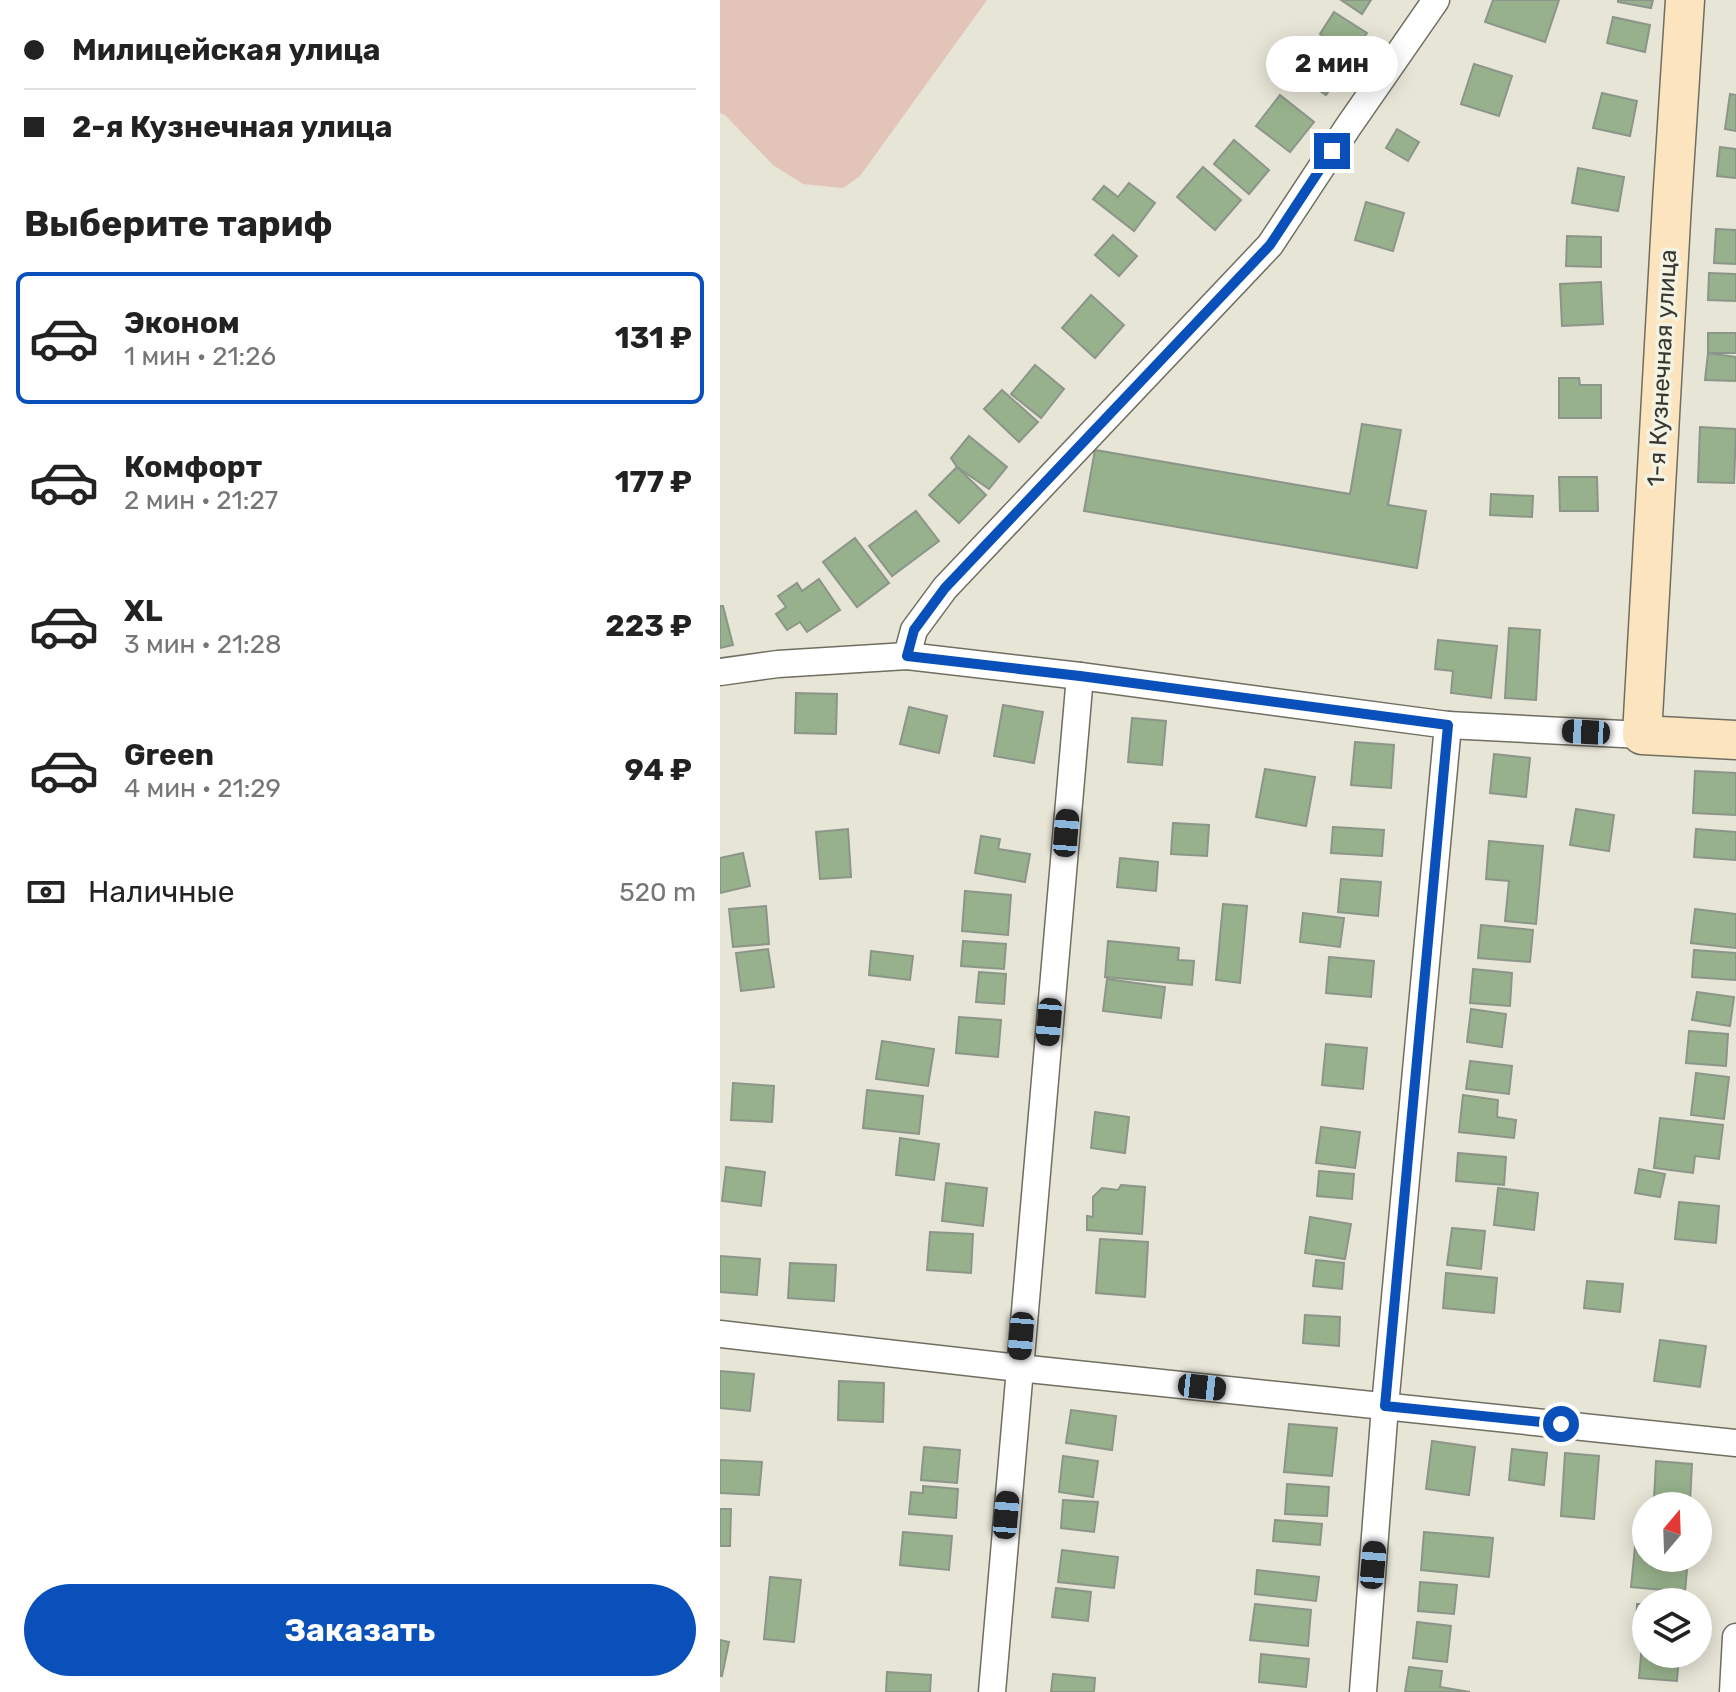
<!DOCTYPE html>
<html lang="ru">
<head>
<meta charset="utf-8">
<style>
	:root { --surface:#fff; --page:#f2f2f2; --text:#222; --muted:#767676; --line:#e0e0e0; --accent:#0a50ba }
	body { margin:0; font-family:Rubik,sans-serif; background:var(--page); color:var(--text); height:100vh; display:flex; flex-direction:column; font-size:30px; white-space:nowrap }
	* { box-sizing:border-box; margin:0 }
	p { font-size:26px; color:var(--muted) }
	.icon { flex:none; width:44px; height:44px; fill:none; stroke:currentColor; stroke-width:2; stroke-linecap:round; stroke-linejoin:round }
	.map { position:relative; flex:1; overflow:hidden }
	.sheet { display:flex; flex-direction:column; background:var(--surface); width:720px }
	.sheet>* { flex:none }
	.banner { display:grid; align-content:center; height:176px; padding:0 24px; background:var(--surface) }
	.needle { width:52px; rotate:19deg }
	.tools { position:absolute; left:912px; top:1492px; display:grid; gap:16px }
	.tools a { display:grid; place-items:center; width:80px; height:80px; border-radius:50%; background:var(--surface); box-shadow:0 4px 20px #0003; font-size:40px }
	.end { position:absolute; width:36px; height:36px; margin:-18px; border:10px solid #0a50ba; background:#fff; box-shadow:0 0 0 4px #fff }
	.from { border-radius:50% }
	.bubble { position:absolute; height:56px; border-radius:28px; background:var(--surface); box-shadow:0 4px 20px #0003; font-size:26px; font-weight:700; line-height:56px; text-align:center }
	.car { position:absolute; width:24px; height:48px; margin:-24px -12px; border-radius:10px; box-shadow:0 0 6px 2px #0007; background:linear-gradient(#222 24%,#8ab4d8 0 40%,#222 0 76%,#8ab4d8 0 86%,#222 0) }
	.banner b { display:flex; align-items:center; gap:28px; height:76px; font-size:30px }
	.banner b+b { border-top:2px solid var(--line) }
	.banner i { width:20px; height:20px; background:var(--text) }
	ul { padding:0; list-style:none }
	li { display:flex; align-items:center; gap:24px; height:132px; margin:0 16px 12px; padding:0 8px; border:4px solid transparent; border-radius:12px }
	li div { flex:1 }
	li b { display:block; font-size:30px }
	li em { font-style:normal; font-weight:700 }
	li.on { border-color:var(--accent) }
	li>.icon { width:72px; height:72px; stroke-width:1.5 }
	h2 { padding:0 24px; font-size:36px; line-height:96px }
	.pay { display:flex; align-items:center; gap:20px; height:88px; padding:0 24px; font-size:30px }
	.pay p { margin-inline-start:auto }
	.button { display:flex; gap:16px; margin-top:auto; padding:16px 24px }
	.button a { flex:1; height:92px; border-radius:48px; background:var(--accent); color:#fff; font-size:32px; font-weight:700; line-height:92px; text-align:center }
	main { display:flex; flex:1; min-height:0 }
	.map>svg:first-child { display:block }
	.green { fill:#e2c4b8 }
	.building { fill:#97b18c; stroke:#8c9589; stroke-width:2 }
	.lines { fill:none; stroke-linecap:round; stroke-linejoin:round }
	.street-casing { stroke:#6f6e61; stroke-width:29 }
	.secondary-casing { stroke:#6f6e61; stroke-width:41 }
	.street { stroke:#fff; stroke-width:26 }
	.secondary { stroke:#fbe4be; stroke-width:38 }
	.route { stroke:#0a50ba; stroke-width:10 }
	.labels { text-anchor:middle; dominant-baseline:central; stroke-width:7; stroke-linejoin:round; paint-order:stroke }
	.street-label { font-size:24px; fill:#373731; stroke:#f3f3e3 }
</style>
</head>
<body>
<main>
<section class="sheet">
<div class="banner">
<b><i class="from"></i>Милицейская улица</b>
<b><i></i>2-я Кузнечная улица</b>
</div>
<h2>Выберите тариф</h2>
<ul>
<li class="on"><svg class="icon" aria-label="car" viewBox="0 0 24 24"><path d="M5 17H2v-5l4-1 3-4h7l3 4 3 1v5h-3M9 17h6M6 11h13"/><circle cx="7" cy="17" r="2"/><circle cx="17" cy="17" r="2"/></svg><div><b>Эконом</b><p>1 мин · 21:26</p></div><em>131 ₽</em></li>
<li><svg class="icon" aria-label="car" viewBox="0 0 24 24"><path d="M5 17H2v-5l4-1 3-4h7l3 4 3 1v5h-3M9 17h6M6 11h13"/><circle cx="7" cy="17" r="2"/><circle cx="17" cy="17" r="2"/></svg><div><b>Комфорт</b><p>2 мин · 21:27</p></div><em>177 ₽</em></li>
<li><svg class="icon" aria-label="car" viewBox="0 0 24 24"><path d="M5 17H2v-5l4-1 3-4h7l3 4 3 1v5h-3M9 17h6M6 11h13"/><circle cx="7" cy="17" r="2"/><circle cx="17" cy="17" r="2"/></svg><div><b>XL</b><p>3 мин · 21:28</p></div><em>223 ₽</em></li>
<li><svg class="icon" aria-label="car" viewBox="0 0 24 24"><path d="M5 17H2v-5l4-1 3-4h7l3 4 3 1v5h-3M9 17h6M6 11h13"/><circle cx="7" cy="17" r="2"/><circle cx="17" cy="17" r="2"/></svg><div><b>Green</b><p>4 мин · 21:29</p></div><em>94 ₽</em></li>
</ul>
<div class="pay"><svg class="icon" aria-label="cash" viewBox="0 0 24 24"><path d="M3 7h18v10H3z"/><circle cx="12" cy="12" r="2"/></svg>Наличные<p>520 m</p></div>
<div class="button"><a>Заказать</a></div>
</section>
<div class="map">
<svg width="1016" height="1692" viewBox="0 0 1016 1692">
	<rect width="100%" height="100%" fill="#e6e5d6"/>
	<polygon class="green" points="0,0 267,0 140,176 123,188 83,184 53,165 5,115 0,113"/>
	<g class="building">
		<polygon points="621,0 651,0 642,14"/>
		<polygon points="773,0 839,0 825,42 765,22"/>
		<polygon points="898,0 933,0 931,8 898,2"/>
		<polygon points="614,12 647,33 633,55 600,34"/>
		<polygon points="893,17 930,25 925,52 887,43"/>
		<polygon points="597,40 628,61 606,95 574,73"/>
		<polygon points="754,64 792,76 779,116 741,104"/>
		<polygon points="882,93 917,101 910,136 873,128"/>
		<polygon points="1010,94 1016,95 1016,131 1005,129"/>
		<polygon points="560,95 594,122 570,152 536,126"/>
		<polygon points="677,129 699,142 688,161 666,148"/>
		<polygon points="514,140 549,170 529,194 494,164"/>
		<polygon points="1000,147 1016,149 1016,178 997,176"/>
		<polygon points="483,167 521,200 495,230 457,197"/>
		<polygon points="858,168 904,177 898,211 852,203"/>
		<polygon points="409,183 435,203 414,231 373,199 384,186 398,197"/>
		<polygon points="646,202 684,213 673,251 635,240"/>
		<polygon points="996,229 1016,230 1016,264 994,263"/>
		<polygon points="393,235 417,256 399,276 375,255"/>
		<polygon points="847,236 881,237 881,267 846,266"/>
		<polygon points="989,273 1016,274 1016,301 988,300"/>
		<polygon points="881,282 883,324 842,326 840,284"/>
		<polygon points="371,295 404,325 375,358 342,328"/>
		<rect x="988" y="333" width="28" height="20"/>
		<polygon points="988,353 1016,357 1016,381 985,380"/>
		<polygon points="315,365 344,389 321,418 291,394"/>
		<polygon points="839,378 859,378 860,385 881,385 881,418 839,418"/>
		<polygon points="282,390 318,422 299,442 264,409"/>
		<polygon points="642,424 681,430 668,505 706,511 697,568 364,511 375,450 630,494"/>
		<polygon points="980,427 1016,429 1014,483 978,482"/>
		<polygon points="249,436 287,467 269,489 237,467 231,458"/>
		<polygon points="237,467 266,495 239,523 209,495"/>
		<polygon points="839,477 877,477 878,511 840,511"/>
		<polygon points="771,494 813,496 812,517 770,515"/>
		<polygon points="196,511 219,541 172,576 149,546"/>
		<polygon points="135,538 169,583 137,607 103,562"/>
		<polygon points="99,579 120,610 87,632 80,622 67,630 56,614 66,607 58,596 77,583 82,591"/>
		<polygon points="0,606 3,606 13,645 0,648"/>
		<polygon points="789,628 820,630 816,700 785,698"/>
		<polygon points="718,640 777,646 771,698 731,693 733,671 715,669"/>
		<polygon points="76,693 117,694 116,734 75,733"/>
		<polygon points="283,705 323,712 314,763 274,756"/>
		<polygon points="189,707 227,716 219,753 180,744"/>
		<polygon points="412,718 446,721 442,765 408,762"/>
		<polygon points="635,742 674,745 671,788 631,785"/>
		<polygon points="774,754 810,758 806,797 770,793"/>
		<polygon points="545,769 595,777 586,826 536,817"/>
		<polygon points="975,771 1016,773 1016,815 973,813"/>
		<polygon points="856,809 894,815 889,851 850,845"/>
		<polygon points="453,823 489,825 487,856 451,854"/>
		<polygon points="613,827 664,830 662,856 611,853"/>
		<polygon points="128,829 131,877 100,879 96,832"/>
		<polygon points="976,829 1016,832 1016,860 974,857"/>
		<polygon points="261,836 280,839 278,849 310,854 305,882 255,873"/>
		<polygon points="769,841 823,846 816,924 785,921 789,881 766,879"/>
		<polygon points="23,853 30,886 0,893 0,858"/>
		<polygon points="400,858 438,862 436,891 397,887"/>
		<polygon points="621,879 661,882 658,916 618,912"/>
		<polygon points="245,891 291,895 288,935 242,931"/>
		<polygon points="503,904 527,906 520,983 496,980"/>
		<polygon points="46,906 49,944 13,947 9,909"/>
		<polygon points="975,909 1016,914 1016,948 971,943"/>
		<polygon points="583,913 624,918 620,947 580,942"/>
		<polygon points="761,925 813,930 810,962 758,958"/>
		<polygon points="243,941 286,944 284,969 241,966"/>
		<polygon points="388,941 459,948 458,960 474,961 472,985 385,977"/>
		<polygon points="48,949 54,987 21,991 16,953"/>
		<polygon points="974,950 1016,953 1016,980 972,977"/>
		<polygon points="151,951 193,956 190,980 149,975"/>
		<polygon points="609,957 654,961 651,997 606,993"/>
		<polygon points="753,969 792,973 790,1006 750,1003"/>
		<polygon points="259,972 286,974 284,1004 256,1002"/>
		<polygon points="387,979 445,987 441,1018 383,1011"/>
		<polygon points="977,992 1014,997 1010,1026 972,1020"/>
		<polygon points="751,1009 786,1014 782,1047 747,1042"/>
		<polygon points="239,1017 281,1020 278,1057 236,1053"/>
		<polygon points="969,1031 1008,1034 1006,1066 966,1063"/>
		<polygon points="162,1041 214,1049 208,1086 156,1079"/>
		<polygon points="606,1044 647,1048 643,1089 602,1085"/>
		<polygon points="750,1061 792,1066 789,1094 746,1089"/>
		<polygon points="976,1073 1009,1077 1004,1119 971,1115"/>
		<polygon points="13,1083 54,1086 52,1122 11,1120"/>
		<polygon points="147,1090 203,1096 199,1134 143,1128"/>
		<polygon points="743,1095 778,1100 777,1117 796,1120 794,1138 739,1132"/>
		<polygon points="375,1112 409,1117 405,1153 371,1148"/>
		<polygon points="940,1118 1003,1125 999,1159 975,1156 973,1173 934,1168"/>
		<polygon points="601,1127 640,1132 635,1168 596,1163"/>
		<polygon points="180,1138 219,1144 214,1180 176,1175"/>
		<polygon points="738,1153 786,1157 784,1185 736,1181"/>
		<polygon points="6,1167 45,1172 41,1206 2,1201"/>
		<polygon points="919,1169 945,1174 940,1197 915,1193"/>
		<polygon points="599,1171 634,1174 632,1199 597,1196"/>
		<polygon points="226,1183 267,1188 263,1226 222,1221"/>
		<polygon points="401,1185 425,1187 422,1234 367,1230 367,1216 373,1217 373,1197 382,1188 398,1190"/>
		<polygon points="778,1188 818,1193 814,1230 774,1225"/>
		<polygon points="959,1202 999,1206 996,1243 955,1239"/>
		<polygon points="590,1217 631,1224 625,1259 585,1253"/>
		<polygon points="732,1228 765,1231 761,1269 727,1265"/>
		<polygon points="210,1232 253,1234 251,1273 207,1270"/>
		<polygon points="380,1239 428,1242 425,1297 376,1293"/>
		<polygon points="0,1256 40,1259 37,1295 0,1292"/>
		<polygon points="596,1260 624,1263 622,1289 593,1286"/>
		<polygon points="70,1263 116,1265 114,1301 68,1298"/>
		<polygon points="726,1273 777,1278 774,1313 723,1308"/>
		<polygon points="867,1281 903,1284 900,1312 864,1308"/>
		<polygon points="585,1315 620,1317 619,1346 583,1343"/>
		<polygon points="940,1340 986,1346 980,1387 934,1381"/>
		<polygon points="0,1371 34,1374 30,1411 0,1408"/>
		<polygon points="119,1381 164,1383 163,1422 118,1420"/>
		<polygon points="351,1410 396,1416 392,1450 346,1443"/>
		<polygon points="569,1424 617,1428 612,1476 564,1472"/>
		<polygon points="712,1441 755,1447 749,1495 706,1489"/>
		<polygon points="204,1447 240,1450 237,1483 201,1480"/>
		<polygon points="792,1449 827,1453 824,1485 789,1480"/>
		<polygon points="845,1453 879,1456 874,1519 841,1516"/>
		<polygon points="343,1456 378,1461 373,1497 339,1492"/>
		<polygon points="0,1460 42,1462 39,1495 0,1493"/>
		<polygon points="936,1461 972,1464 970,1501 934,1499"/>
		<polygon points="567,1484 609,1487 607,1516 565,1514"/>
		<polygon points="203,1486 238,1489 236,1518 189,1514 191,1492 203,1493"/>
		<polygon points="343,1500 378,1502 374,1532 341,1528"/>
		<polygon points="0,1509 11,1509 10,1546 0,1546"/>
		<polygon points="555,1520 602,1524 600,1545 553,1541"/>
		<polygon points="183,1532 232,1536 229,1570 180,1565"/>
		<polygon points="704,1532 773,1538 769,1577 701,1570"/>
		<polygon points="915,1547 926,1548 926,1558 968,1558 965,1592 911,1587"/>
		<polygon points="342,1550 398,1557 394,1588 338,1582"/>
		<polygon points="537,1570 599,1577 596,1601 535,1594"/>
		<polygon points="50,1577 81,1580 74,1642 44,1639"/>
		<polygon points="700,1582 737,1585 734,1614 698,1611"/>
		<polygon points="336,1588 371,1592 368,1621 332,1617"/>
		<polygon points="535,1604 591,1610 588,1646 530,1640"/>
		<polygon points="917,1604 926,1604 926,1637 916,1637"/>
		<polygon points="697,1622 731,1626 727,1662 693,1658"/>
		<polygon points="0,1640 9,1642 2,1676 0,1676"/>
		<polygon points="922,1644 926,1645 926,1654 959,1654 957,1681 919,1678"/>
		<polygon points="541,1654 589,1659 586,1687 539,1682"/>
		<polygon points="689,1667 722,1671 720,1687 750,1692 685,1692"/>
		<polygon points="167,1672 211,1675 210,1692 166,1692"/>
		<polygon points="333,1674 375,1678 374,1692 331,1692"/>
	</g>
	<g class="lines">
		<defs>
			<g id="street">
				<polyline points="187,656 194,630 225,588 550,245 628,127 716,0"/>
				<polyline points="0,672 58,664 187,656 360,676 728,725 922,735"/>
				<polyline points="0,1334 299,1368 1016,1443"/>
				<polyline points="272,1692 360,676"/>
				<polyline points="643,1692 665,1406 728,725"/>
				<polyline points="1013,1692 1016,1637"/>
			</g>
			<polyline id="secondary" points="965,0 952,203 922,735 1016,740"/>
		</defs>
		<use href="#street" class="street-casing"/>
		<use href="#secondary" class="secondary-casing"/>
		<use href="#street" class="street"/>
		<use href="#secondary" class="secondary"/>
	</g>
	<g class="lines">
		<polyline class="route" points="612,151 550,245 225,588 194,630 187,656 360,676 728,725 665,1406 841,1424"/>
	</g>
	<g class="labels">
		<g class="street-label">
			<text transform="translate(942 368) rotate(-87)">1-я Кузнечная улица</text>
		</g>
	</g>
</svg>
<div class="tools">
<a><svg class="needle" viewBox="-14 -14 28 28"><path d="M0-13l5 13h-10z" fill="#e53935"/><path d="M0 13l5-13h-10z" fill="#767676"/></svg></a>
<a><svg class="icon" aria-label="layers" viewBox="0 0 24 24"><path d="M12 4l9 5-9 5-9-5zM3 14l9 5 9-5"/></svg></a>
</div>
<i class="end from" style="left:841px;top:1424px"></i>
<i class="end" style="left:612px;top:151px"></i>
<div class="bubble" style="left:546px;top:36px;width:132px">2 мин</div>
<i class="car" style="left:866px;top:732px;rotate:273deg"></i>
<i class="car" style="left:346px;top:833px;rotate:5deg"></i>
<i class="car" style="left:329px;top:1022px;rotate:185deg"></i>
<i class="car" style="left:301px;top:1336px;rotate:185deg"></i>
<i class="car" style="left:482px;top:1387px;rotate:96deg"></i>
<i class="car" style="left:286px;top:1515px;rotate:5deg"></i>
<i class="car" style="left:653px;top:1565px;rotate:5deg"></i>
</div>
</main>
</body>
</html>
